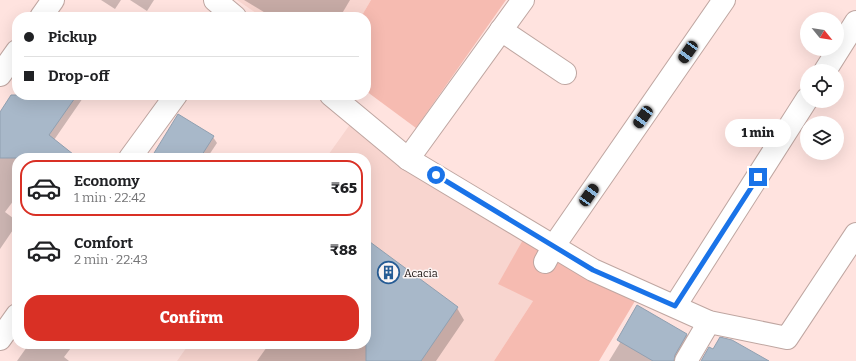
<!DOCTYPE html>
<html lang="en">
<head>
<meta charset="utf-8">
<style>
	:root { --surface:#fff; --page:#f2f2f2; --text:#202124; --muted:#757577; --line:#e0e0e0; --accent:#d93025 }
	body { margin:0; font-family:Bitter,serif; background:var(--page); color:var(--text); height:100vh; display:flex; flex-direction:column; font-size:15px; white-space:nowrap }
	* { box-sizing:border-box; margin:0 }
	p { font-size:13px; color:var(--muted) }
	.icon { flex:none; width:22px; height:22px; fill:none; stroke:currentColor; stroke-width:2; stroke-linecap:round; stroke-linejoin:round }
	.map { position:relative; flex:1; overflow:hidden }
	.side { position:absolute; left:12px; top:153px; width:359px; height:196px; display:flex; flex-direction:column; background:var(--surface); border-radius:16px; box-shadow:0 4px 16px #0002 }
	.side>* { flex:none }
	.top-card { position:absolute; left:12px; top:12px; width:359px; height:88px; border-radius:16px; box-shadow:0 4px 16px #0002; display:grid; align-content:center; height:88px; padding:0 12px; background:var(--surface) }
	.needle { width:26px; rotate:120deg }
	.buttons { position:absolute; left:800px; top:12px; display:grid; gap:8px }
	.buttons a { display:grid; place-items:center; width:44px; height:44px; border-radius:50%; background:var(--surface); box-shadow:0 4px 16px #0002; font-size:20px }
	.end { position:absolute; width:18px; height:18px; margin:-9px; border:5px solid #1a73e8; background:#fff; box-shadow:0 0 0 2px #fff }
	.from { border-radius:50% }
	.bubble { position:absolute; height:28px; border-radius:14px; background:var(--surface); box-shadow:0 4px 16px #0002; font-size:13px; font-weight:800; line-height:28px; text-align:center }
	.car { position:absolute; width:12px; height:24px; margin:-12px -6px; border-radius:5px; box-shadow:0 0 3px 1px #0007; background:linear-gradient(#222 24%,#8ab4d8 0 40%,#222 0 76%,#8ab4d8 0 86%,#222 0) }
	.top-card b { display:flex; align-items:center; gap:14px; height:38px; font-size:15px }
	.top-card b+b { border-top:1px solid var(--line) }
	.top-card i { width:10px; height:10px; background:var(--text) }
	ul { padding:7px 0 0; list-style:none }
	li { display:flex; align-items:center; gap:12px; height:56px; margin:0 8px 6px; padding:0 4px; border:2px solid transparent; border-radius:16px }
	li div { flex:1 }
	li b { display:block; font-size:15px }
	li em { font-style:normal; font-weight:800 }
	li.current { border-color:var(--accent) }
	li>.icon { width:36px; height:36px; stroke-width:1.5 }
	.action { display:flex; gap:8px; margin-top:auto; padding:8px 12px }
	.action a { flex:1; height:46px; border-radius:16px; background:var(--accent); color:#fff; font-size:16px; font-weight:800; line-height:46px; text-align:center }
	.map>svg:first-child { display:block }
	.built { fill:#f8d5cf }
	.green { fill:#f6bbb1 }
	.shadow { fill:#0003 }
	.building { fill:#a8b8c9; stroke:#90a0b1 }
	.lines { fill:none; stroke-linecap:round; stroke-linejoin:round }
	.minor-casing { stroke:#bfa6a1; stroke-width:24 }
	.minor { stroke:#fff; stroke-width:22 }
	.route { stroke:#1a73e8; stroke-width:5 }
	.labels { text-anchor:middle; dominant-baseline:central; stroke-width:3; stroke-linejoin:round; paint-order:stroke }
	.poi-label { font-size:11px; fill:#1a110f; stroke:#fcf6f5; text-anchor:start }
</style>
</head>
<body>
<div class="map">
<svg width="856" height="361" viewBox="0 0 856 361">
	<rect width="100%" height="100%" fill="#ffe3df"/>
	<g class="built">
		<polygon points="237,0 371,0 361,17 262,17"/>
		<polygon points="351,123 439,191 524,238 533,301 494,361 177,361 189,344 366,344 366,158 326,158"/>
	</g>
	<g class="green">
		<polygon points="371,0 506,0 416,128 366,91 366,17 361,17"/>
		<polygon points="524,238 638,296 599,361 494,361 533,301 498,284"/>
	</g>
	<g class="shadow">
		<polygon points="101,0 121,0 115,9"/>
		<polygon points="130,0 154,0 147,11"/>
		<polygon points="244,0 350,0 340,17 272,17"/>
		<polygon points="18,95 85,95 54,140 75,158 17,158 17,196 5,212 13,218 17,224 0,249 0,113"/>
		<polygon points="213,137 217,143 207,158 152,158"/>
		<polygon points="366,240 457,308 464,320 436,361 257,361 269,344 366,344"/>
		<polygon points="638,306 687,335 691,342 679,361 609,361 620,343 618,340"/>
		<polygon points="29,344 74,344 64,357 69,361 17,361"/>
	</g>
	<g class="building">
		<polygon points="11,95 77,95 49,135 78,158 0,158 0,112"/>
		<polygon points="178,114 214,136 200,158 151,158"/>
		<polygon points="366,239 458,307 421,361 366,361"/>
		<polygon points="637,305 687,334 675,355 674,361 653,361 617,340"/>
		<polygon points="720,337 732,340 769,361 701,361 709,347 713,349"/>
	</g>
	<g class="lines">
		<defs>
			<g id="minor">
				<polyline points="215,0 235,17"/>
				<polyline points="41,17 53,0"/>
				<polyline points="501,30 565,73"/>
				<polyline points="825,71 856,22"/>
				<polyline points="0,75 17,51"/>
				<polyline points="331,95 408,159 593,270 709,322 787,338 856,234"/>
				<polyline points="130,158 176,95"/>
				<polyline points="408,159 523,0"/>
				<polyline points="545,262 553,247 724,0"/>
				<polyline points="675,306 807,99"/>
				<polyline points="0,339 17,315"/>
				<polyline points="686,361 709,322"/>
			</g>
		</defs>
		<use href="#minor" class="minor-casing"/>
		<use href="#minor" class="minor"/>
	</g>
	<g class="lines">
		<polyline class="route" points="436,175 593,270 675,306 758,177"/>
	</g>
	<defs>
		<symbol id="building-ring" viewBox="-11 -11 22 22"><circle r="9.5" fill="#fcf6f5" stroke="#265c95" stroke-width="1.5"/><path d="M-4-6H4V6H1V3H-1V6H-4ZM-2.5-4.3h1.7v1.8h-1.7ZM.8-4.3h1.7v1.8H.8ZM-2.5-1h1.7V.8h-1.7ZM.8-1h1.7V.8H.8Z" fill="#265c95"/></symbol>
	</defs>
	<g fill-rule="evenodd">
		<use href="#building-ring" x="376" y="260" width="25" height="25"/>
	</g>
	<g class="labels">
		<g class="poi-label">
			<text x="404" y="273">Acacia</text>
		</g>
	</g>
</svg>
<div class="buttons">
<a><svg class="needle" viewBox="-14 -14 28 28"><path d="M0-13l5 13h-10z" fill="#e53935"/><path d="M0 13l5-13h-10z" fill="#757577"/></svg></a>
<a><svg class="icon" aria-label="locate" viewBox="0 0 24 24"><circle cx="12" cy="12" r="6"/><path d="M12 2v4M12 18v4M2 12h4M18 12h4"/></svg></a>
<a><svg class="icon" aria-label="layers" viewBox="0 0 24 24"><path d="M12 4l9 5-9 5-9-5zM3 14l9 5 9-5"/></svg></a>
</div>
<i class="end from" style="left:436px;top:175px"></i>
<i class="end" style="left:758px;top:177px"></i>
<div class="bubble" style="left:725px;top:119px;width:66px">1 min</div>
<i class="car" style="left:688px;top:52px;rotate:215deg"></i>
<i class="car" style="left:643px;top:117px;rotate:215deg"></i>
<i class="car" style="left:589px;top:195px;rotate:35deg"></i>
<div class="top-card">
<b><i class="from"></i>Pickup</b>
<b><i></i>Drop-off</b>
</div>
<section class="side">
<ul>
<li class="current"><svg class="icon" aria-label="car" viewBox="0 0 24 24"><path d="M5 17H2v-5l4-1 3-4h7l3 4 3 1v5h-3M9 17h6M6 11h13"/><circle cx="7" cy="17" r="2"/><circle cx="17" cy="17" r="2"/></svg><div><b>Economy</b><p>1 min · 22:42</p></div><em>₹65</em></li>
<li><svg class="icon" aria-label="car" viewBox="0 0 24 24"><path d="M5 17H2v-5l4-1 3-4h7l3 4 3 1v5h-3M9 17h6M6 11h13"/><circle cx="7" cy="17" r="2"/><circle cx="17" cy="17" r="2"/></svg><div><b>Comfort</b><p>2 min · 22:43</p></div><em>₹88</em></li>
</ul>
<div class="action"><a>Confirm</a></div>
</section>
</div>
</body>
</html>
